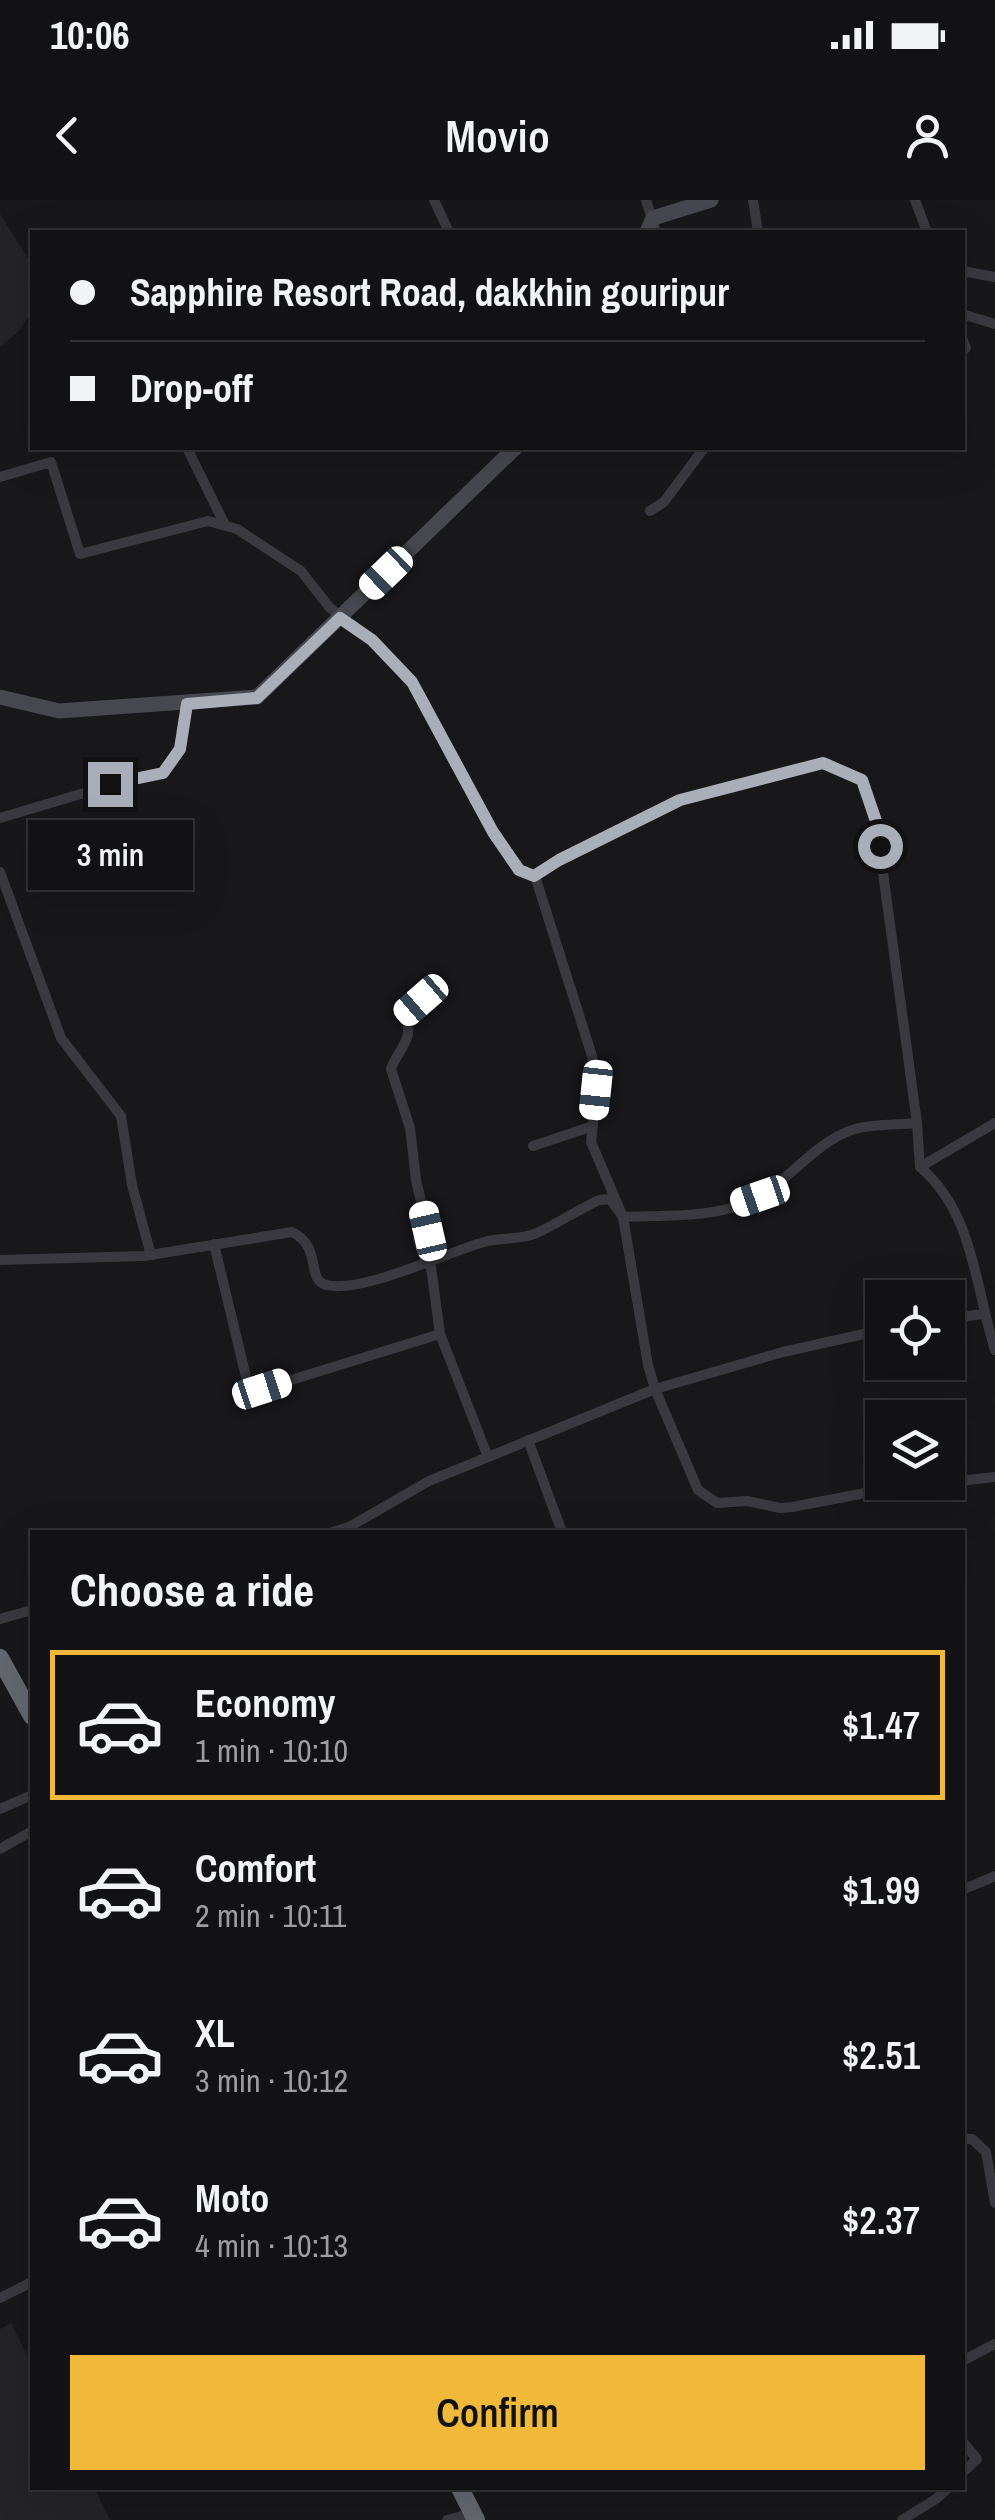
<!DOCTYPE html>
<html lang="en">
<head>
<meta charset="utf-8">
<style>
	:root { --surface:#121114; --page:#1f1f22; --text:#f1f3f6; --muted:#9c9da0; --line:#313134; --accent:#f0b939 }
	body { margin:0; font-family:"Archivo Narrow",sans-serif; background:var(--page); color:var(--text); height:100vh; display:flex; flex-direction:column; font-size:38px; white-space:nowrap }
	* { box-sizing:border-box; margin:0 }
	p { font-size:32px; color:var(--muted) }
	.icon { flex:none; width:55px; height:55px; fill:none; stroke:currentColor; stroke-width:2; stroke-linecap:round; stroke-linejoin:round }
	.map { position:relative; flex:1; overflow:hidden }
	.details { position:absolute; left:30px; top:1330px; width:935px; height:960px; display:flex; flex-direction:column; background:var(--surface); border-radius:0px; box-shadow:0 10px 40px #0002,0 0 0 2px var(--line) }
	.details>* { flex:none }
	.banner { position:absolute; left:30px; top:30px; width:935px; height:220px; border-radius:0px; box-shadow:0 10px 40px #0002,0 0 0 2px var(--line); display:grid; align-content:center; height:220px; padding:0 40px; background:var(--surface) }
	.controls { position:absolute; left:865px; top:1080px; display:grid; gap:20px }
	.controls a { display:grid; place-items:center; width:100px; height:100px; border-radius:0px; background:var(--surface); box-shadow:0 10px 40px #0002,0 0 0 2px var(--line); font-size:50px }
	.end { position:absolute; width:45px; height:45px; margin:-22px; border:12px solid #aaaeb9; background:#111; box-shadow:0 0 0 5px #111 }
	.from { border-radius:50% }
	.bubble { position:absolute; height:70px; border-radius:0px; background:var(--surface); box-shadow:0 10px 40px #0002,0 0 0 2px var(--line); font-size:32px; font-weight:600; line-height:70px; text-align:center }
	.car { position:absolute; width:30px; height:60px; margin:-30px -15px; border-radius:12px; box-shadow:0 0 8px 2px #0007; background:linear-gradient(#fff 24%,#345 0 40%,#fff 0 76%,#345 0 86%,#fff 0) }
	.banner b { display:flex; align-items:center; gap:35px; height:95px; font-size:38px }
	.banner b+b { border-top:2px solid var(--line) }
	.banner i { width:25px; height:25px; background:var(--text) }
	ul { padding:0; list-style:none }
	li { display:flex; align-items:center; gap:30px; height:150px; margin:0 20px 15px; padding:0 20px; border:5px solid transparent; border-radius:0px }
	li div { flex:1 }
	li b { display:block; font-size:38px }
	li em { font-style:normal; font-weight:600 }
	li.current { border-color:var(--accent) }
	li>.icon { width:90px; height:90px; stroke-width:1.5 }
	h2 { padding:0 40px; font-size:45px; line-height:120px }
	.primary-button { display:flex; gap:20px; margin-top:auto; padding:20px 40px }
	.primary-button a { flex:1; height:115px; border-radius:0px; background:var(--accent); color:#111; font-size:40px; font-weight:600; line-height:115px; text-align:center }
	.status { display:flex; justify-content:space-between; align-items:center; height:70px; padding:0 50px; background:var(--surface); direction:ltr }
	.status svg { height:28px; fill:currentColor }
	header { display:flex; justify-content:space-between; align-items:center; height:130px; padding:0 40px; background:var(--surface); font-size:45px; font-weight:600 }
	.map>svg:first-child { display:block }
	.built { fill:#242327 }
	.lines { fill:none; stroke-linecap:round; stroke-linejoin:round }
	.street { stroke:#39393f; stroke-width:10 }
	.secondary { stroke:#47484f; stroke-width:15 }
	.highway { stroke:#65676f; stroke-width:18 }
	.route { stroke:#aaaeb9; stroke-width:12 }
</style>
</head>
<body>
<div class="status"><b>10:06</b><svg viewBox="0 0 49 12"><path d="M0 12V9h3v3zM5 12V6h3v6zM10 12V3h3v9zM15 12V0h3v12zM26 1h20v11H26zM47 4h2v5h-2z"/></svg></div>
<header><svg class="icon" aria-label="back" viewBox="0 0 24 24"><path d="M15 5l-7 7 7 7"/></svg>Movio<svg class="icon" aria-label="person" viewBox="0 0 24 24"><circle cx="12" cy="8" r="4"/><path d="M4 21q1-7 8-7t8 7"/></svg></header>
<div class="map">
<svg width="995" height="2320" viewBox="0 0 995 2320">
	<rect width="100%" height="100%" fill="#18171a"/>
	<g class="built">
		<polygon points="0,14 32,65 32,110 20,130 0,147"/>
		<polygon points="11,2123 32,2165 32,2288 94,2288 110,2320 0,2320 0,2129"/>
	</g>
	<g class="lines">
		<g class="street">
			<polyline points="434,0 449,32"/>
			<polyline points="646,0 656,32"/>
			<polyline points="753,0 758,32"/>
			<polyline points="915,0 927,32"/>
			<polyline points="962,71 995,77"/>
			<polyline points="962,114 995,124"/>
			<polyline points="962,138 966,148 962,149"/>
			<polyline points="187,248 225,325"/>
			<path d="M0,277l51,-15 29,92 128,-33 29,8 64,42 29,37 43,32 39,42 81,150 26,39 16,5 24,-16 121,-60 143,-37 39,17 14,41 41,302 3,44c54,46 55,120 75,183"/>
			<polyline points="650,311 664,302 704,248"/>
			<polyline points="0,618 111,585 163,573 180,549 187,504"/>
			<polyline points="0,672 61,838 121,916 132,985 151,1055"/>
			<path d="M426,793l-22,22c13,23 -7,35 -13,54l19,59 6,52 12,51 -10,8 7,22 6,6 9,67"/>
			<polyline points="533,946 593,926"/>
			<polyline points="920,967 995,923"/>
			<polyline points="214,1044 247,1181 252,1188 262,1189 440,1134 488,1257"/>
			<path d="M0,1060l144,-4 148,-24c31,15 13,48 35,53 35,9 120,-33 157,-43 17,-5 38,-2 53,-9 21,-10 41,-23 62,-33l11,-1 13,18c43,-2 99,2 137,-21 32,-19 58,-56 95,-67 19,-5 43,-4 62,-6"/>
			<polyline points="948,1119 983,1114"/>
			<polyline points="882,1130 783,1152 655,1189 698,1290 717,1303 747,1301 780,1308 792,1307 881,1290 995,1277"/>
			<polyline points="528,1240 562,1332"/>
			<polyline points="333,1332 349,1327 429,1281 655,1189 648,1165 623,1017 591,942 597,890 592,856 535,676"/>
			<polyline points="0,1419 32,1410"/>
			<polyline points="0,1609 32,1595"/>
			<polyline points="0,1649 32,1631"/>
			<polyline points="962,1690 995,1676"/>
			<polyline points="962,1939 972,1939 986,1952 995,2003"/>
			<polyline points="0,2098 32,2082"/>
			<polyline points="962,2161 995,2144"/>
			<polyline points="962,2241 977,2259 962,2273"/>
			<polyline points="447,2320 473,2313"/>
			<polyline points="902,2320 936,2299 948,2288"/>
		</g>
		<g class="secondary">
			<polyline points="647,32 653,18 711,0"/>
			<polyline points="0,497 59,511 257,497 515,248"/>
		</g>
		<g class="highway">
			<polyline points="0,1458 32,1516"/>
			<polyline points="460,2288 476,2320"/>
		</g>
	</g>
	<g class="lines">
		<polyline class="route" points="110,584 163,573 180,549 187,504 257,498 340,418 372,440 412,482 493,632 519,670 534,676 559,660 680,600 823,563 862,580 876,621 880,646"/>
	</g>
</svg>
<div class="controls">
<a><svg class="icon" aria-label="locate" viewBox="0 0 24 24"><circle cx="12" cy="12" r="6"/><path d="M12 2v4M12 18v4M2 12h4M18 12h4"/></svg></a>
<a><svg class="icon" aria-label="layers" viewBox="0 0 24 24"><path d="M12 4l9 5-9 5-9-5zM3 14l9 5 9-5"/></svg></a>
</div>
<i class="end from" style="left:880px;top:646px"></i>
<i class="end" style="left:110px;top:584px"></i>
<div class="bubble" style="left:28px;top:620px;width:165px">3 min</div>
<i class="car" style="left:386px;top:373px;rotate:226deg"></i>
<i class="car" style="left:421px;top:800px;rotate:229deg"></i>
<i class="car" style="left:596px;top:890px;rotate:186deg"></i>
<i class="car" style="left:760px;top:996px;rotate:251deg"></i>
<i class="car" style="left:428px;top:1031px;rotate:347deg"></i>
<i class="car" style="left:262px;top:1189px;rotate:72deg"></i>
<div class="banner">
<b><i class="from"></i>Sapphire Resort Road, dakkhin gouripur</b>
<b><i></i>Drop-off</b>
</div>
<section class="details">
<h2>Choose a ride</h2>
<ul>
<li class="current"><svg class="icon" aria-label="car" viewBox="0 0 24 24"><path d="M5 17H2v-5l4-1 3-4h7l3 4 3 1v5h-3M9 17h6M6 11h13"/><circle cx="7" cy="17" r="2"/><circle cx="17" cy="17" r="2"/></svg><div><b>Economy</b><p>1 min · 10:10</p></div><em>$1.47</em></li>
<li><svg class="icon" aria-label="car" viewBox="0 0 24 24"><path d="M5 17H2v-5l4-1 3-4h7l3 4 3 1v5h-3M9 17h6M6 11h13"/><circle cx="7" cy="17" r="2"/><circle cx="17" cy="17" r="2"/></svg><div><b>Comfort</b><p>2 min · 10:11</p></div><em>$1.99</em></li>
<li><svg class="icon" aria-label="car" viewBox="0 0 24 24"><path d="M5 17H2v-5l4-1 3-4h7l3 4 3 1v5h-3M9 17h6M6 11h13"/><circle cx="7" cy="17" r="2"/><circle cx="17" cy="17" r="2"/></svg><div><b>XL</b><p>3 min · 10:12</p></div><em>$2.51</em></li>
<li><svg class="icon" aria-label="car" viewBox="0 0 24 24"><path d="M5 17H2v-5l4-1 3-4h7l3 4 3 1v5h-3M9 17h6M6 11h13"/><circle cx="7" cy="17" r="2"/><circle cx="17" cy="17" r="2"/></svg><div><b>Moto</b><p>4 min · 10:13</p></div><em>$2.37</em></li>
</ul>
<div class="primary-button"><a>Confirm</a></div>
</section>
</div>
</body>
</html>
